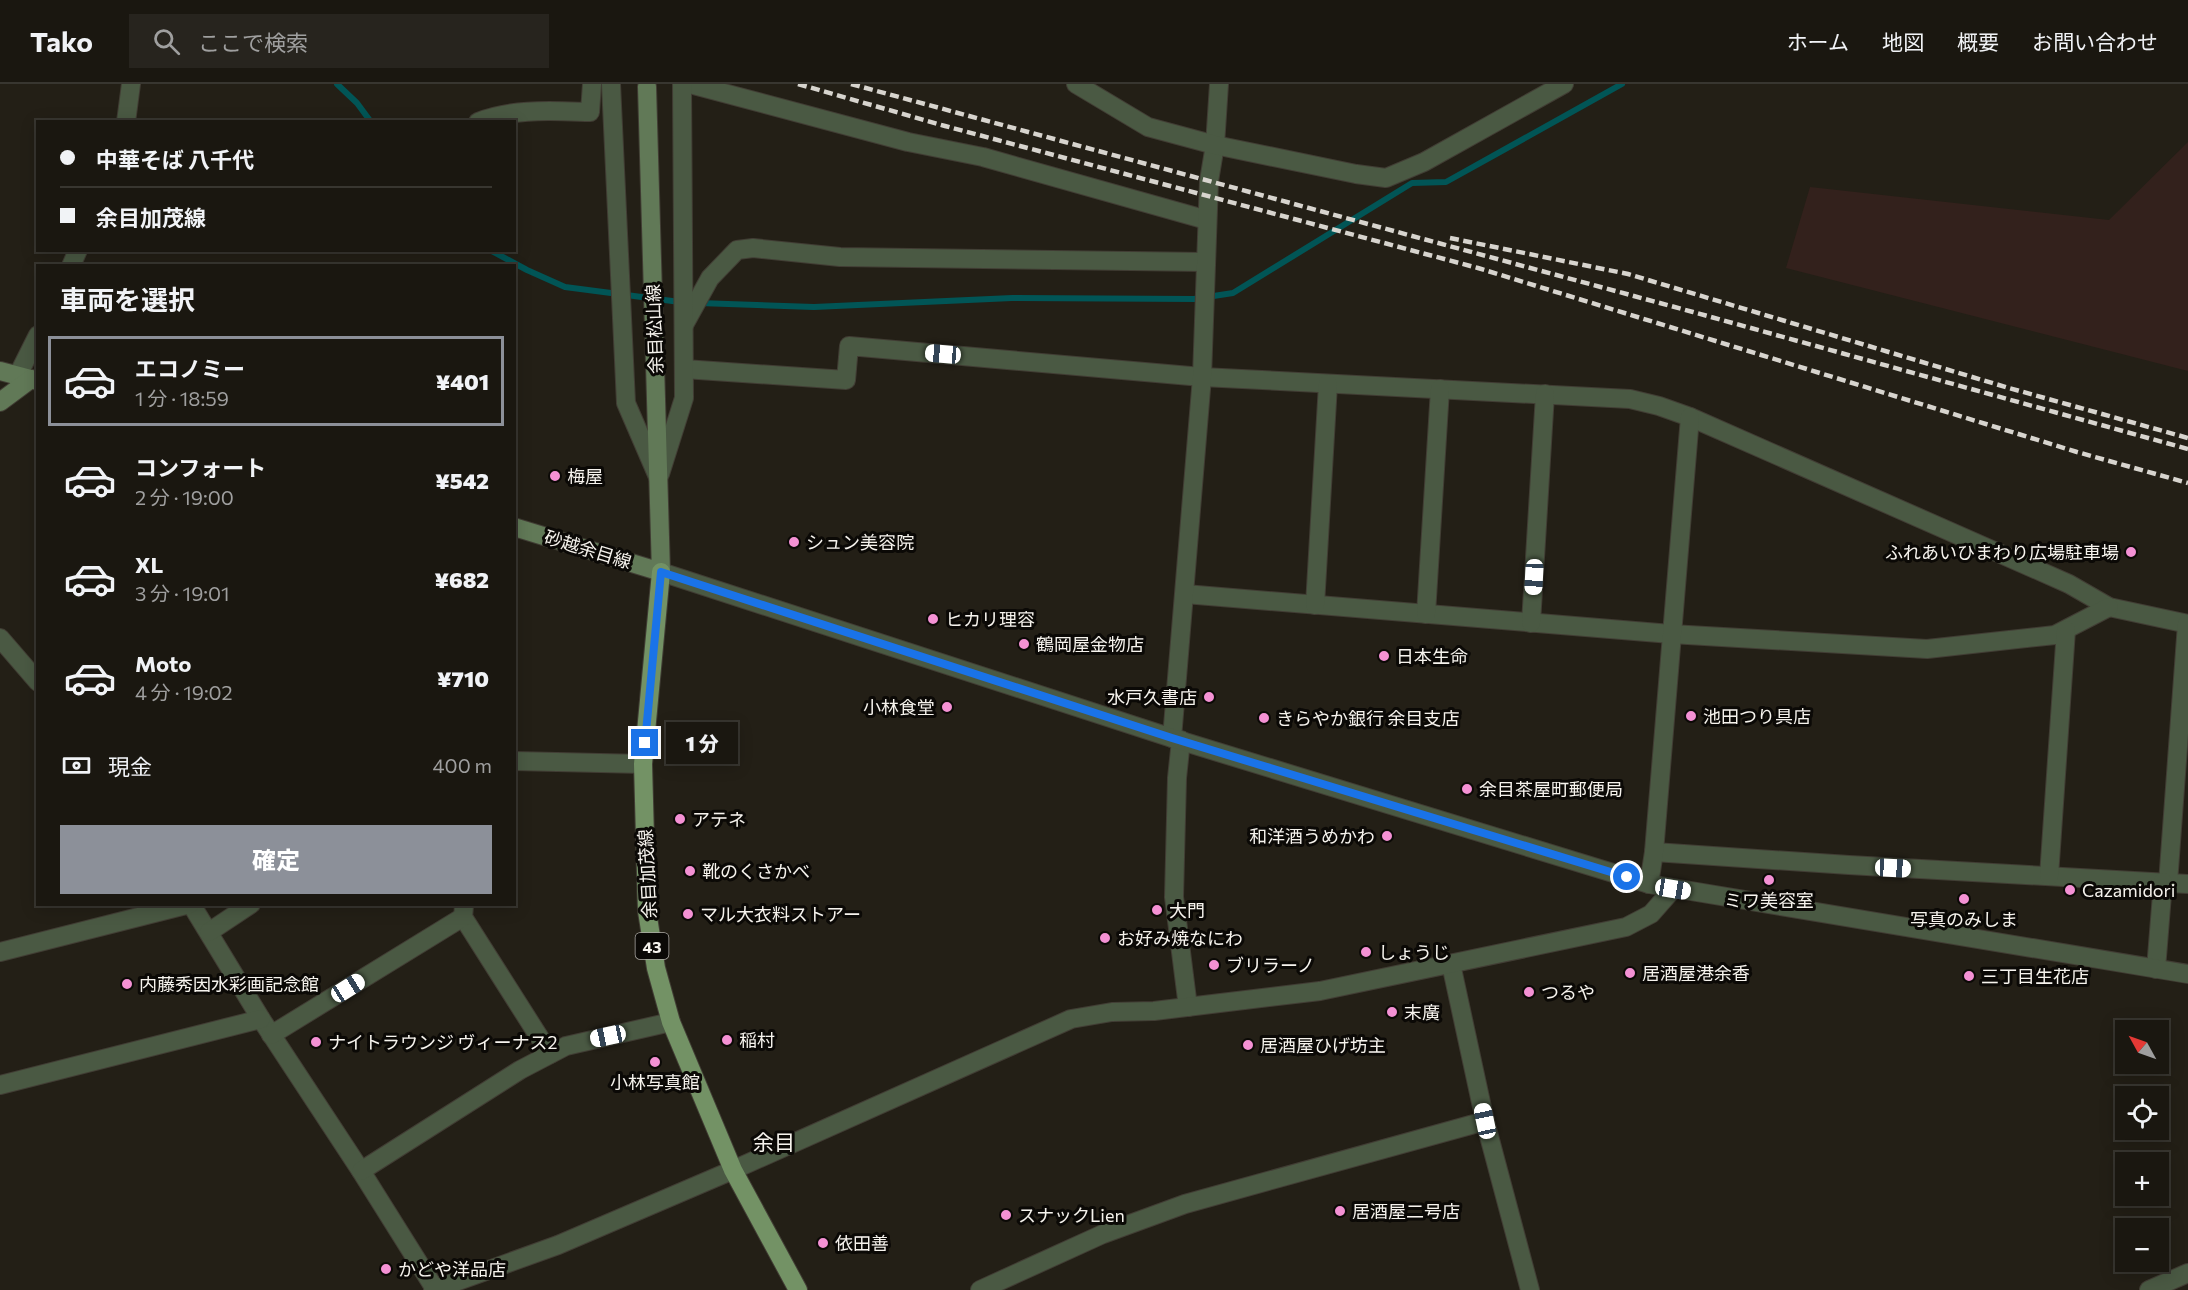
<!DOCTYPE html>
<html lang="ja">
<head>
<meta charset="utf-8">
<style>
	:root { --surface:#1a1710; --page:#27241e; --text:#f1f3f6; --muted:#9f9f9f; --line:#383630; --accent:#8c9099 }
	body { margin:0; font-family:Commissioner,"Noto Sans JP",sans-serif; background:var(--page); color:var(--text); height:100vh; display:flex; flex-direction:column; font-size:22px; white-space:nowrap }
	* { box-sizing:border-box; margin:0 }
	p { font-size:20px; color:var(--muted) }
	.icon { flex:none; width:33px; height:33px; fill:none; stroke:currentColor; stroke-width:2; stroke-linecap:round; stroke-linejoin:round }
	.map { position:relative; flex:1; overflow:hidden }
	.drawer { position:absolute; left:36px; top:180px; width:480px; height:642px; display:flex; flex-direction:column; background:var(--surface); border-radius:0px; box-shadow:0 3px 15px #0003,0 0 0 2px var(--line) }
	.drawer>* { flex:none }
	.top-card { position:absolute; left:36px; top:36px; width:480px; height:132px; border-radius:0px; box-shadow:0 3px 15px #0003,0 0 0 2px var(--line); display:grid; align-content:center; height:132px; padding:0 24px; background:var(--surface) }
	.needle { width:39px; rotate:310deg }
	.tools { position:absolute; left:2115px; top:936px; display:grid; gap:12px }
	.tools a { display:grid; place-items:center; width:54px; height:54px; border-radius:0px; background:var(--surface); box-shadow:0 3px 15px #0003,0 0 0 2px var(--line); font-size:30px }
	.end { position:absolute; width:27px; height:27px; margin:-14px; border:8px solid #1a73e8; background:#fff; box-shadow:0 0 0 3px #fff }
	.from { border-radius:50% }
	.bubble { position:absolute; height:42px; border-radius:0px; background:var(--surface); box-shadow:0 3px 15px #0003,0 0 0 2px var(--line); font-size:20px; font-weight:800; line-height:42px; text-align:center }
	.car { position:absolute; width:18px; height:36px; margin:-18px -9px; border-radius:8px; box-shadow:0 0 4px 2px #0007; background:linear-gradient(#fff 24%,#345 0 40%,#fff 0 76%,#345 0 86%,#fff 0) }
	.top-card b { display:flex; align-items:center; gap:21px; height:57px; font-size:22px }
	.top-card b+b { border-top:2px solid var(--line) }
	.top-card i { width:15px; height:15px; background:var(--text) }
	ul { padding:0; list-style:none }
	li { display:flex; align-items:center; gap:18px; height:90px; margin:0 12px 9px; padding:0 12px; border:3px solid transparent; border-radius:0px }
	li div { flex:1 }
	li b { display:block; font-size:22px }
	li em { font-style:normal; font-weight:800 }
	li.selected { border-color:var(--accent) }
	li>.icon { width:54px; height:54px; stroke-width:1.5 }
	h2 { padding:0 24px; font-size:27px; line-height:72px }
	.pay { display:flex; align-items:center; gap:15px; height:66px; padding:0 24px; font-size:22px }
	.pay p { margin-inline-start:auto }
	.action { display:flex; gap:12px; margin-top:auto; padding:12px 24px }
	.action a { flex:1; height:69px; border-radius:0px; background:var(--accent); color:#fff; font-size:24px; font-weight:800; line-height:69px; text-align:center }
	header { display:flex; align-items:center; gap:36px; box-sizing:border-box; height:84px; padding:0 30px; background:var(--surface); border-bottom:2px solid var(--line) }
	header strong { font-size:28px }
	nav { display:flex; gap:33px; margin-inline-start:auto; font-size:21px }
	.search { width:420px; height:54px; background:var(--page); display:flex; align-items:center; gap:15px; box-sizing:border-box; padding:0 21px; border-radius:0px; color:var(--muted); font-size:22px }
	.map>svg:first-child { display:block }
	.industrial { fill:#33211c }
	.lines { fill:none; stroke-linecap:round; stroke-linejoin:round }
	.stream { stroke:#015556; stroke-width:6 }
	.minor-casing { stroke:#413d34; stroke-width:20 }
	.tertiary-casing { stroke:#413d34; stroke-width:20 }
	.secondary-casing { stroke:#413d34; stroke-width:20 }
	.primary-casing { stroke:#413d34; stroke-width:20 }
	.minor { stroke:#4a5943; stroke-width:18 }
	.tertiary { stroke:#4a5943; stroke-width:18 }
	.secondary { stroke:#617957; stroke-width:18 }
	.primary { stroke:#739265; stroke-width:18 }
	.rail { stroke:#d7d4ce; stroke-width:4.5; stroke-dasharray:9 4.5; stroke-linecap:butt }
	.route { stroke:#1a73e8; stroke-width:8 }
	.poi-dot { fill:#f491d4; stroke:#0b0906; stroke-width:2 }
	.labels { text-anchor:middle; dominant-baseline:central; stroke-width:6; stroke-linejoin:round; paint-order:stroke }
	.shield { fill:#0b0906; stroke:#b0ada8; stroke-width:1.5 }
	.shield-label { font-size:16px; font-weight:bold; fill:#f6f3ed }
	.street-label { font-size:18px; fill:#f6f3ed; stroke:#0b0906 }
	.poi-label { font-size:18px; fill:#f6f3ed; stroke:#0b0906; text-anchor:start }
	.quarter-label { font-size:21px; fill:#f6f3ed; stroke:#0b0906 }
</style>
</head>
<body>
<header>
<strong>Tako</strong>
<div class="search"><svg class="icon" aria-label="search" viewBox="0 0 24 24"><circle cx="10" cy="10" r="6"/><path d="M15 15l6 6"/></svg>ここで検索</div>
<nav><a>ホーム</a><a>地図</a><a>概要</a><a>お問い合わせ</a></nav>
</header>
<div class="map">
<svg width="2188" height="1206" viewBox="0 0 2188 1206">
	<rect width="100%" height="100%" fill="#231f16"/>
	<polygon class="industrial" points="2188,58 2188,287 1786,184 1810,103 2109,136"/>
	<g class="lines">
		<g class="stream">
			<polyline points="337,0 357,19 371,38"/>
			<polyline points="490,166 527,186 565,203 680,218"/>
			<polyline points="699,219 814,223 1012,214 1194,215 1233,209 1412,99 1446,98 1622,0"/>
		</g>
		<defs>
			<g id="minor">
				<polyline points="611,0 626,319 658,393"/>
				<polyline points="690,0 908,58 983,73 1207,136"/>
				<path d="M478,38c35,-14 75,-11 112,-10l2,-28"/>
				<polyline points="684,241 710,194 737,166 753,164 840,173 1205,178"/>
				<polyline points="684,285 846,296 849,262 1202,293 1630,315 1659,322 1690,333 2069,500 2109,523 2188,540"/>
				<polyline points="660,390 684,314 682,0"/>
				<polyline points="1185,510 1671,550 1927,565 2055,551 2109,523"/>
				<polyline points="1315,521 1328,300"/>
				<polyline points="1426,530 1440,305"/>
				<polyline points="1531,539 1545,310"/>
				<polyline points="0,554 38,598"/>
				<polyline points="1172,654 1202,293 1209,97 1215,61 1219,0"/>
				<polyline points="1181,656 1177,694 1174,813 1188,923"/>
				<polyline points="514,677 643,680"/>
				<polyline points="1654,768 1849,781 2188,800"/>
				<polyline points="2049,792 2066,546"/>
				<polyline points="2168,799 2187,540"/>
				<polyline points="1649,800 1654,768 1690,333"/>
				<polyline points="191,820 261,935 361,1087 435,1205"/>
				<polyline points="464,822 463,833 550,970"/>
				<polyline points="209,848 251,820"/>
				<polyline points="0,868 190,820"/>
				<polyline points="2156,885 2163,798"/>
				<polyline points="271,951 463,833"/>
				<polyline points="361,1087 520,986 566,962 671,938"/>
				<polyline points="980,1206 1103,1150 1185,1120 1485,1037"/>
			</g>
			<g id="tertiary">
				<polyline points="1076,0 1148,43 1215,61 1356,90 1386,94 1424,78 1564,0"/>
				<polyline points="126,38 131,0"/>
				<polyline points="71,182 78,166"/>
				<polyline points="18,291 38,251"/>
				<polyline points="661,488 1172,654 1649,800 2188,890"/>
				<polyline points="1451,880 1485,1037 1530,1206"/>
				<polyline points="0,1001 261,935"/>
				<polyline points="433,1206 558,1161 733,1086 1071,935 1112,928 1154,927 1320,907 1626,843 1651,830 1673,805"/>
				<polyline points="2149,1206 2188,1189"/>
			</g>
			<g id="secondary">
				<polyline points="0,287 38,297"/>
				<polyline points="0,318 31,295"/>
				<polyline points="514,443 661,488 647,3"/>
			</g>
			<polyline id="primary" points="661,488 643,680 647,827 656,884 671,938 733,1086 798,1206"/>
		</defs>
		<use href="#minor" class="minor-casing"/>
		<use href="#tertiary" class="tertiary-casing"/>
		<use href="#secondary" class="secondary-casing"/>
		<use href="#primary" class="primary-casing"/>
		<use href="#minor" class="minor"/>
		<use href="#tertiary" class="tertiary"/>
		<use href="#secondary" class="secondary"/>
		<use href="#primary" class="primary"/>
		<g class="rail">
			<polyline points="798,0 945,42 1478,184 2077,368 2188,399"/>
			<polyline points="851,0 1693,228 2188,365"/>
			<polyline points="1450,154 1628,190 2009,304 2188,354"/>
		</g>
	</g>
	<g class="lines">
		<polyline class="route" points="645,659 661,488 1172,654 1627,793"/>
	</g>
	<g class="poi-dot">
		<circle cx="555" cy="392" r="6"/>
		<circle cx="794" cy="458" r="6"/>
		<circle cx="2131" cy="468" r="6"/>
		<circle cx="933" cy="535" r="6"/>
		<circle cx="1024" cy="560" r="6"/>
		<circle cx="1384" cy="572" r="6"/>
		<circle cx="1209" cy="613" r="6"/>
		<circle cx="947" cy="623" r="6"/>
		<circle cx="1691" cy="632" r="6"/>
		<circle cx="1264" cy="634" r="6"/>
		<circle cx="1467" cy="705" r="6"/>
		<circle cx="680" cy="735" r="6"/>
		<circle cx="1387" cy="752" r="6"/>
		<circle cx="690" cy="787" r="6"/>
		<circle cx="1769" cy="796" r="6"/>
		<circle cx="2070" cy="806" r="6"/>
		<circle cx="1964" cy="815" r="6"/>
		<circle cx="1157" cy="826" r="6"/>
		<circle cx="688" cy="830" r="6"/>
		<circle cx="1105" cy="854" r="6"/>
		<circle cx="1366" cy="868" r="6"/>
		<circle cx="1214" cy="881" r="6"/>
		<circle cx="1630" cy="889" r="6"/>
		<circle cx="1969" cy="892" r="6"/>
		<circle cx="127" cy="900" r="6"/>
		<circle cx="1529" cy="908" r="6"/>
		<circle cx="1392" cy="928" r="6"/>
		<circle cx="727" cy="956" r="6"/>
		<circle cx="316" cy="958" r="6"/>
		<circle cx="1248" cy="961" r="6"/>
		<circle cx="655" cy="978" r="6"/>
		<circle cx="1340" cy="1127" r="6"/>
		<circle cx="1006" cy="1131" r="6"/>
		<circle cx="823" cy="1159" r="6"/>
		<circle cx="386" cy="1185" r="6"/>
	</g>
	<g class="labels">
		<rect class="shield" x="635.5" y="849" width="33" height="26" rx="4.5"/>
		<g class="shield-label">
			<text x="652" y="862">43</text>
		</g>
		<g class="street-label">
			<text transform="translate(654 245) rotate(-92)">余目松山線</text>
			<text transform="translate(588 465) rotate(17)">砂越余目線</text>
			<text transform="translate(647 790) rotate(-93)">余目加茂線</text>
		</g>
		<g class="poi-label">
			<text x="567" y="392">梅屋</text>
			<text x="806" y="458">シュン美容院</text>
			<text x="2119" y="468" text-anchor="end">ふれあいひまわり広場駐車場</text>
			<text x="945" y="535">ヒカリ理容</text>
			<text x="1036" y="560">鶴岡屋金物店</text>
			<text x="1396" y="572">日本生命</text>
			<text x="1197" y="613" text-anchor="end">水戸久書店</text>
			<text x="935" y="623" text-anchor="end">小林食堂</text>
			<text x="1703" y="632">池田つり具店</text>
			<text x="1276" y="634">きらやか銀行 余目支店</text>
			<text x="1479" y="705">余目茶屋町郵便局</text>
			<text x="692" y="735">アテネ</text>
			<text x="1375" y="752" text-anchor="end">和洋酒うめかわ</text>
			<text x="702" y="787">靴のくさかべ</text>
			<text x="2082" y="806">Cazamidori</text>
			<text x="1769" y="816" text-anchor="middle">ミワ美容室</text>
			<text x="1169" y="826">大門</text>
			<text x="700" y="830">マル大衣料ストアー</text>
			<text x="1964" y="835" text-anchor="middle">写真のみしま</text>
			<text x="1117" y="854">お好み焼なにわ</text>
			<text x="1378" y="868">しょうじ</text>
			<text x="1226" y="881">ブリラーノ</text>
			<text x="1642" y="889">居酒屋港余香</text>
			<text x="1981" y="892">三丁目生花店</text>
			<text x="139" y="900">内藤秀因水彩画記念館</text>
			<text x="1541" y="908">つるや</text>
			<text x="1404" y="928">末廣</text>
			<text x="739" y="956">稲村</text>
			<text x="328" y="958">ナイトラウンジ ヴィーナス2</text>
			<text x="1260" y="961">居酒屋ひげ坊主</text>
			<text x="655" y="998" text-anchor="middle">小林写真館</text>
			<text x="1352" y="1127">居酒屋二号店</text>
			<text x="1018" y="1131">スナックLien</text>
			<text x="835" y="1159">依田善</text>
			<text x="398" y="1185">かどや洋品店</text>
		</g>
		<g class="quarter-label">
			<text x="774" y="1057">余目</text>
		</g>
	</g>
</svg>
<div class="tools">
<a><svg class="needle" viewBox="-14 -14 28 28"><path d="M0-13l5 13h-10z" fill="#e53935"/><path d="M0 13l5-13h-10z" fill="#9f9f9f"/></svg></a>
<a><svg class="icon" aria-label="locate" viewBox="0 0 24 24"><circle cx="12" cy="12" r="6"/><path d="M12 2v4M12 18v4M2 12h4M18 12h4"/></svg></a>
<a>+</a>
<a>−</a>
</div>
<i class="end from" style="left:1627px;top:793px"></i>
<i class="end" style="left:645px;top:659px"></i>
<div class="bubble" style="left:666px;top:638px;width:72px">1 分</div>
<i class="car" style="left:943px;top:270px;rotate:275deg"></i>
<i class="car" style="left:1534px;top:493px;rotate:183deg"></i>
<i class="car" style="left:1893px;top:784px;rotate:93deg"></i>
<i class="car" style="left:1673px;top:805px;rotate:99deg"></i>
<i class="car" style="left:348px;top:904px;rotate:58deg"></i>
<i class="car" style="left:608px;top:952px;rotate:258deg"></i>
<i class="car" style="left:1485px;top:1037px;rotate:348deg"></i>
<div class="top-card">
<b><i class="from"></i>中華そば 八千代</b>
<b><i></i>余目加茂線</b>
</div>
<section class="drawer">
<h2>車両を選択</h2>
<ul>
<li class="selected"><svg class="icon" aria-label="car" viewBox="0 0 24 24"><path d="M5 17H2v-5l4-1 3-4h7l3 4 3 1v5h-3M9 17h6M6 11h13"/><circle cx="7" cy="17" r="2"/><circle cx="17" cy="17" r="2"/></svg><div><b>エコノミー</b><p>1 分 · 18:59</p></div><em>¥401</em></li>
<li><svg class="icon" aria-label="car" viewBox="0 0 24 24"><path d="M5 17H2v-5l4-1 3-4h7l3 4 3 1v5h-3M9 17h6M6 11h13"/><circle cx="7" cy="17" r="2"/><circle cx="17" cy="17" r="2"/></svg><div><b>コンフォート</b><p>2 分 · 19:00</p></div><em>¥542</em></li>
<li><svg class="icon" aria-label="car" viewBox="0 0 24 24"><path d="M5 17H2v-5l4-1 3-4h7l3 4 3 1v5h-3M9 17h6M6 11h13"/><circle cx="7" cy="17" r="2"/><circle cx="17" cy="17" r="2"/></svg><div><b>XL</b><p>3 分 · 19:01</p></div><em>¥682</em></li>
<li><svg class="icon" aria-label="car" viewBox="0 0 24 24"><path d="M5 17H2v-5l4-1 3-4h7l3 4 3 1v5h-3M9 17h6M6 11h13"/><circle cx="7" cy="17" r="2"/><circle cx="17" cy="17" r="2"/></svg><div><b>Moto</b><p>4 分 · 19:02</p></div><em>¥710</em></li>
</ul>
<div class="pay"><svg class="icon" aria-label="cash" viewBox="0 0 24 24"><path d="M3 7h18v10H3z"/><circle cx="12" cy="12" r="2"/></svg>現金<p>400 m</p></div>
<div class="action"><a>確定</a></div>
</section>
</div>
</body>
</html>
